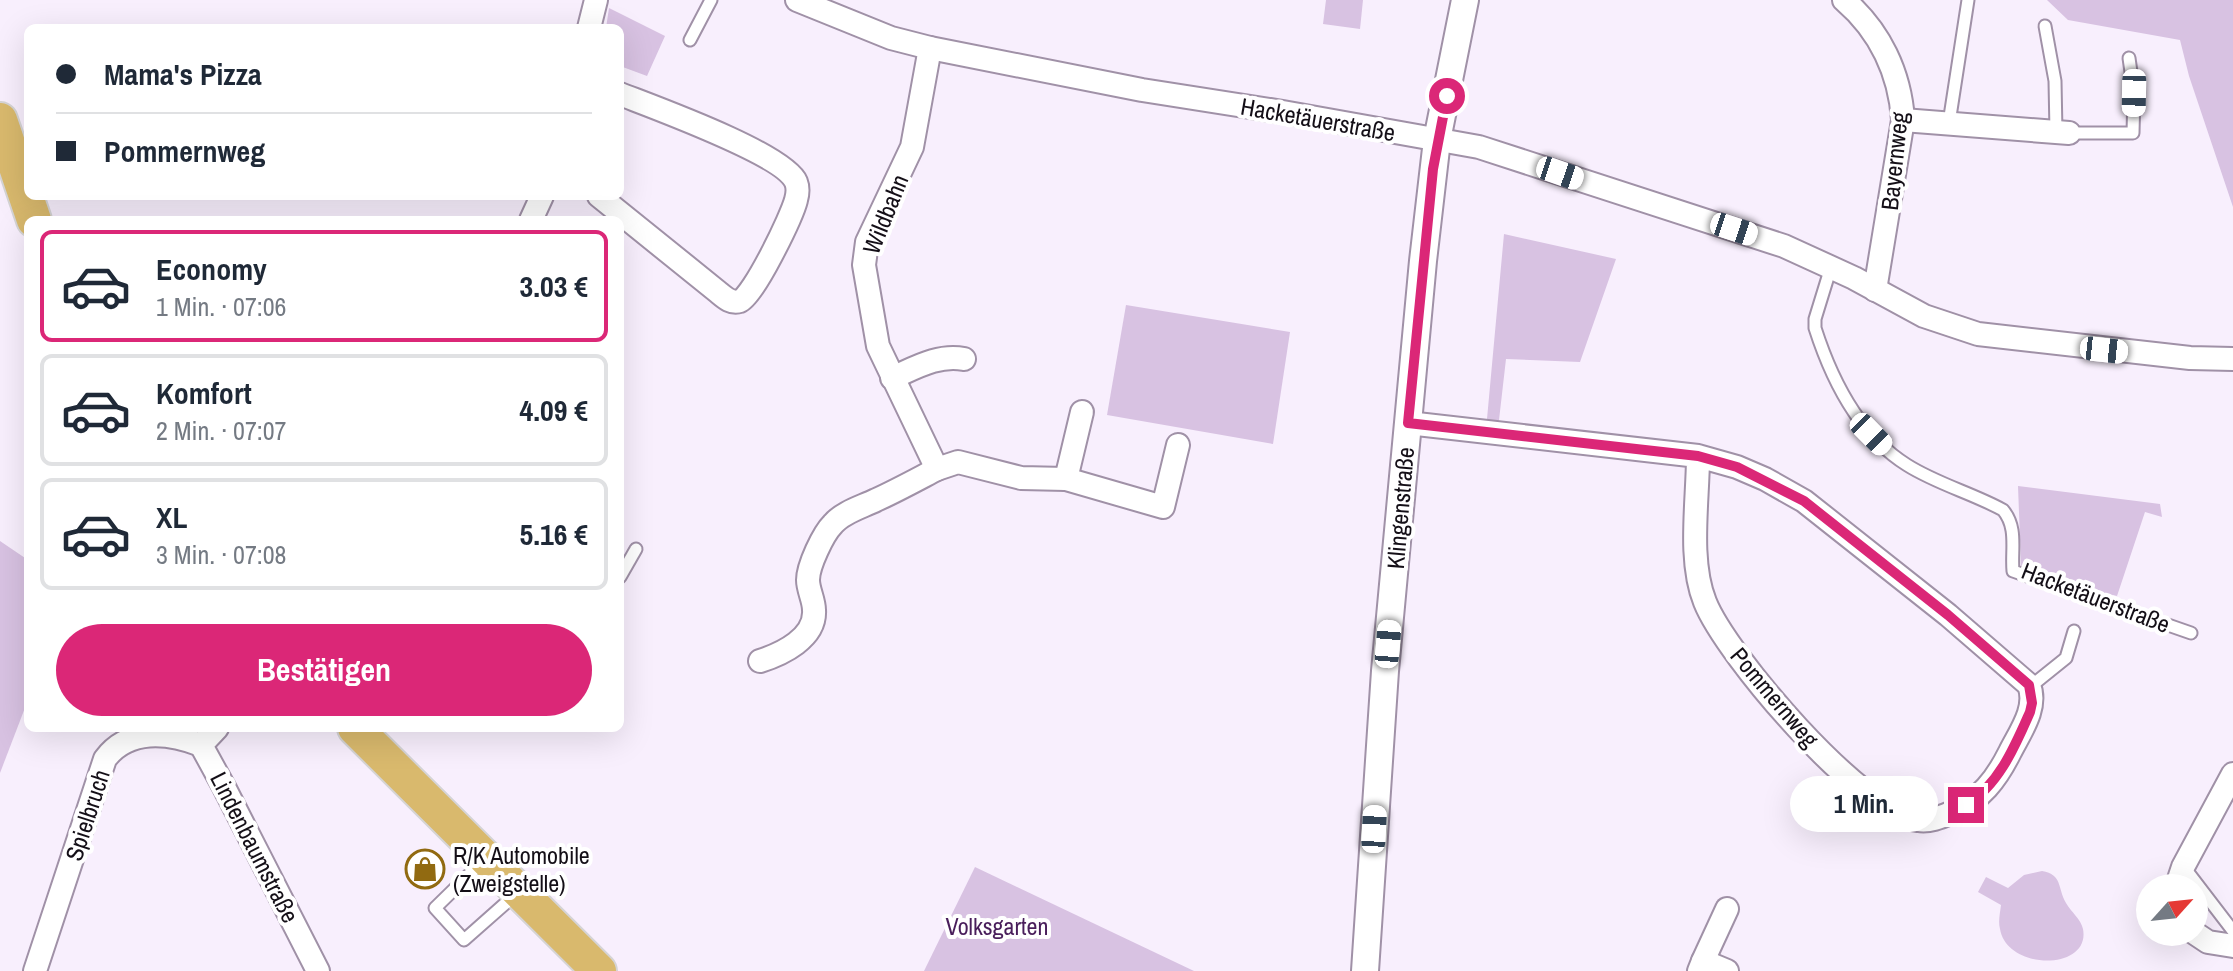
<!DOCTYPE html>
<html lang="de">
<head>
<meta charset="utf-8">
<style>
	:root { --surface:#fff; --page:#f2f2f3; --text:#1f2937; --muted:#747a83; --line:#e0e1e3; --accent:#db2777 }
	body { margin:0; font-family:"Archivo Narrow",sans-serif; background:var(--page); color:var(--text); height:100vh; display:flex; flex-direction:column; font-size:30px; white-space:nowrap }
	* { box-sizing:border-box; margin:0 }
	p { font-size:26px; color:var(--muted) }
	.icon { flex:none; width:44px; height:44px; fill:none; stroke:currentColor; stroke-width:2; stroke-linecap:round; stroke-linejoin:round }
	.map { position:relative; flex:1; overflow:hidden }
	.drawer { position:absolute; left:24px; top:216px; width:600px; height:516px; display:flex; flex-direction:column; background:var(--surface); border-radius:12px; box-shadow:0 8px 32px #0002 }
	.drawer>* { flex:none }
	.banner { position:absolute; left:24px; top:24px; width:600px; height:176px; border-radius:12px; box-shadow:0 8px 32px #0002; display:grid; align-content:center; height:176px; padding:0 32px; background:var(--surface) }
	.needle { width:52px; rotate:63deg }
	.tools { position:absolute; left:2136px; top:874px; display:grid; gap:16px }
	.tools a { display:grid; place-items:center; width:72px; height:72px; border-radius:50%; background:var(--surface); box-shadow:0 8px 32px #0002; font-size:40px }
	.end { position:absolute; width:36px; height:36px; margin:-18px; border:10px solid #db2777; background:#fff; box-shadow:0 0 0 4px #fff }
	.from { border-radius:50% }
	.bubble { position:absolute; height:56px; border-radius:28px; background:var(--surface); box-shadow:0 8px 32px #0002; font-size:26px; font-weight:700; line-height:56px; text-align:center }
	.car { position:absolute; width:24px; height:48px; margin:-24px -12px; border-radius:10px; box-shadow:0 0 6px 2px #0007; background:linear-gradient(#fff 24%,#345 0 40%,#fff 0 76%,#345 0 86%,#fff 0) }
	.banner b { display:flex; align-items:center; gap:28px; height:76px; font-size:30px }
	.banner b+b { border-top:2px solid var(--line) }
	.banner i { width:20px; height:20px; background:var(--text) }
	ul { padding:14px 0 0; list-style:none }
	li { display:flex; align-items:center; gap:24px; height:112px; margin:0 16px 12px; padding:0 16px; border:4px solid var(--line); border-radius:12px }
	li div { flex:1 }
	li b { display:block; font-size:30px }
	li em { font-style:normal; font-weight:700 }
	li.selected { border-color:var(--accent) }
	li>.icon { width:72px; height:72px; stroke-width:1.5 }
	.primary-button { display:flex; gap:16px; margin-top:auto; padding:16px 32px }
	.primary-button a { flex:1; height:92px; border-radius:48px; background:var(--accent); color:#fff; font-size:32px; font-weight:700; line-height:92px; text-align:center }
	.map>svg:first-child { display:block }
	.green { fill:#d8c2e2 }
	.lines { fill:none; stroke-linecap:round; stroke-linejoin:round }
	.service-casing { stroke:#a091a7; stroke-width:15 }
	.minor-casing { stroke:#a091a7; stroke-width:26 }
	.tertiary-casing { stroke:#a091a7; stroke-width:30 }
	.primary-casing { stroke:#d5d4d5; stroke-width:38 }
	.service { stroke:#fff; stroke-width:11 }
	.minor { stroke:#fff; stroke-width:22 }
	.tertiary { stroke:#fff; stroke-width:26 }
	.primary { stroke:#d9b96d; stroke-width:34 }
	.route { stroke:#db2777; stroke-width:10 }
	.labels { text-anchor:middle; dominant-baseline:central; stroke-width:8; stroke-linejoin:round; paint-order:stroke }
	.street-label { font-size:24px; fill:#140f17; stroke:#fff }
	.poi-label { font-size:24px; fill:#140f17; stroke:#fff; text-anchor:start }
	.park-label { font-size:24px; fill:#491e5b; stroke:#fff }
</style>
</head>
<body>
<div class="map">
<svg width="2233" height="971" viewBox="0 0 2233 971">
	<rect width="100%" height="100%" fill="#f8effd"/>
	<g class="green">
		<polygon points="1326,0 1363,0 1360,29 1323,24"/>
		<polygon points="2047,0 2233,0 2233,207 2189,76 2180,40 2068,20"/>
		<polygon points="609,8 665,36 647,76 620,66 620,28 606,28"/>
		<polygon points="1504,234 1616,259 1580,362 1506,359 1499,420 1490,432 1487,419"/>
		<polygon points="1126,305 1290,332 1273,444 1107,415"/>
		<polygon points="2018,486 2160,504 2162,517 2145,512 2117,596 2074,586 2021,566"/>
		<polygon points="0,541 28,560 28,700 0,773"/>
		<polygon points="975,867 1194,971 924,971"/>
		<path d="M2042,871c21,4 15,16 24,32 5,9 15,16 17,26 8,42 -76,42 -83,0 -2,-7 0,-16 1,-24l-23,-13 8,-15 22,11 16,-13z"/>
	</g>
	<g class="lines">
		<defs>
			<g id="service">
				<polyline points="2045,26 2055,81 2056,132"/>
				<polyline points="690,40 711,0"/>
				<polyline points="1949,123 1968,0"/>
				<polyline points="2069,133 2133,133 2134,93 2129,58"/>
				<path d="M1831,267l-16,52v9c17,53 44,107 92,137 30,19 65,28 96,45 15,18 8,40 10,61l178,62"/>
				<polyline points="620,577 636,549"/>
				<polyline points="2030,687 2066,658 2074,631"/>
				<polyline points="482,862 435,908 464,940 516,894"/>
				<polyline points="2184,867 2233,931"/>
			</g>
			<g id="minor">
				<polyline points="797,0 891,38 930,48 1142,90 1283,112 1479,147 1784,246 1854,278 1924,316 1978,334 2190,358 2233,359"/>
				<path d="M1844,0c36,31 56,73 59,120l-28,170"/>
				<polyline points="589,28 596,0"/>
				<polyline points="930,48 912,147 867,242 864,265 878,346 937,469 958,462 1021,478 1066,479 1163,507 1178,445"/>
				<polyline points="1903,120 2069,133"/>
				<path d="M599,196l119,96c6,5 13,12 22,9 13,-4 52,-85 56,-101 2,-7 2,-13 0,-18 -12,-28 -143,-75 -176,-88"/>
				<polyline points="531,220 542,196"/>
				<path d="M892,378c23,-10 46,-24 72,-19"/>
				<path d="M1408,423l290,33 39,11 28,12 39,22 144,114 81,70c9,23 -9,47 -19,67 -14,28 -29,47 -57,60 -12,5 -23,10 -35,8 -57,-7 -192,-165 -213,-218 -17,-42 -7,-101 -7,-146"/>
				<polyline points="1066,479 1082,412"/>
				<path d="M760,661c22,-7 56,-23 54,-51 0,-10 -6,-20 -6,-30 0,-14 15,-46 25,-56 10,-12 29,-17 43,-24 20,-9 40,-20 61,-31"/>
				<polyline points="217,728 201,745 224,787 318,971"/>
				<polyline points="2176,888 2183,867 2233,774"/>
				<polyline points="2193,932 2208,942 2233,946"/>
				<polyline points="1703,961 1727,909"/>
				<path d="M35,971l70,-212c23,-31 63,-27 96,-14"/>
				<polyline points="1699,971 1703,961 1727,971"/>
			</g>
			<polyline id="tertiary" points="1365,971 1385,671 1423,261 1437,140 1465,0"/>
			<g id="primary">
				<polyline points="0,120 34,220"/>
				<polyline points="355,728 599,971"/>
			</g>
		</defs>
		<use href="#service" class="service-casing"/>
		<use href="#minor" class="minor-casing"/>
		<use href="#tertiary" class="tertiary-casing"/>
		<use href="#primary" class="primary-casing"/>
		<use href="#service" class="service"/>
		<use href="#minor" class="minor"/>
		<use href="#tertiary" class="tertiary"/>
		<use href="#primary" class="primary"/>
	</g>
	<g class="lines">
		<path class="route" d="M1447,96l-14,73 -25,254 290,33 39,11 67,34 144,114 81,70 3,18 -2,9c-15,34 -31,73 -64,93"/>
	</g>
	<defs>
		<symbol id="shop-ring" viewBox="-11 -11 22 22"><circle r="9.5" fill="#fff" stroke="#916a11" stroke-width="1.5"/><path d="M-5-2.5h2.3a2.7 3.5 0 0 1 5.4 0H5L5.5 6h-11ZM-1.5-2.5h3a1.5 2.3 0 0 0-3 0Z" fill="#916a11"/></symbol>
	</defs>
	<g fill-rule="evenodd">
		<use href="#shop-ring" x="403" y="847" width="44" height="44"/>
	</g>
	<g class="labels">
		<g class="street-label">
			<text transform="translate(1318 119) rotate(10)">Hacketäuerstraße</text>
			<text transform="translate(1894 161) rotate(-84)">Bayernweg</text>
			<text transform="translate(885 214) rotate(-68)">Wildbahn</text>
			<text transform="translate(1400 508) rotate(-85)">Klingenstraße</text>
			<text transform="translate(2096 597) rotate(21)">Hacketäuerstraße</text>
			<text transform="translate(1775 697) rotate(50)">Pommernweg</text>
			<text transform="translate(87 815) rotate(-72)">Spielbruch</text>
			<text transform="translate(255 847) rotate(63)">Lindenbaumstraße</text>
		</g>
		<g class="poi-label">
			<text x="453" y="855">R/K Automobile<tspan x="453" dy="28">(Zweigstelle)</tspan></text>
		</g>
		<g class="park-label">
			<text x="997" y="926">Volksgarten</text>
		</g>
	</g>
</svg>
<div class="tools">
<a><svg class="needle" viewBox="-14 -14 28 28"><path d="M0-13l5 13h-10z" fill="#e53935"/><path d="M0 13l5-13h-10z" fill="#747a83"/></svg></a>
</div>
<i class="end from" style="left:1447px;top:96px"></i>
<i class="end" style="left:1966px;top:805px"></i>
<div class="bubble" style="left:1790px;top:776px;width:148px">1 Min.</div>
<i class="car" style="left:2134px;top:93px;rotate:181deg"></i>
<i class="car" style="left:1560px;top:173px;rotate:109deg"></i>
<i class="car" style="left:1734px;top:229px;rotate:108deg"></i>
<i class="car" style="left:2104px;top:350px;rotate:96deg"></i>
<i class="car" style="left:1871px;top:434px;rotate:135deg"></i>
<i class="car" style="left:1388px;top:644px;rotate:5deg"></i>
<i class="car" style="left:1374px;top:829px;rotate:3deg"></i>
<div class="banner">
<b><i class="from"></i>Mama's Pizza</b>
<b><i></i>Pommernweg</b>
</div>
<section class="drawer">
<ul>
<li class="selected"><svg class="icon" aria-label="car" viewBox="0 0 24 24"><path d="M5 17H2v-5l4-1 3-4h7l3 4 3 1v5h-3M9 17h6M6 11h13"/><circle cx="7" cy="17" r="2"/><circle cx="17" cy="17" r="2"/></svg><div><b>Economy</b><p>1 Min. · 07:06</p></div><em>3.03 €</em></li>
<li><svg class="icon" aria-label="car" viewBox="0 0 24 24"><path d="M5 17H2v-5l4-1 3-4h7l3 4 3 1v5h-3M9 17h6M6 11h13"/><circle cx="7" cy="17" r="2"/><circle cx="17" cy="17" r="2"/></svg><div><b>Komfort</b><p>2 Min. · 07:07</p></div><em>4.09 €</em></li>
<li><svg class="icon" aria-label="car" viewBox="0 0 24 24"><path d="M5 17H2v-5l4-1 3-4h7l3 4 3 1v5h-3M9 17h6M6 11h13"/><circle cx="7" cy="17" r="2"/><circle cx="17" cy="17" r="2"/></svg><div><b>XL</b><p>3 Min. · 07:08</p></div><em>5.16 €</em></li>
</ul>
<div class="primary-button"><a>Bestätigen</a></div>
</section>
</div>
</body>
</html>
